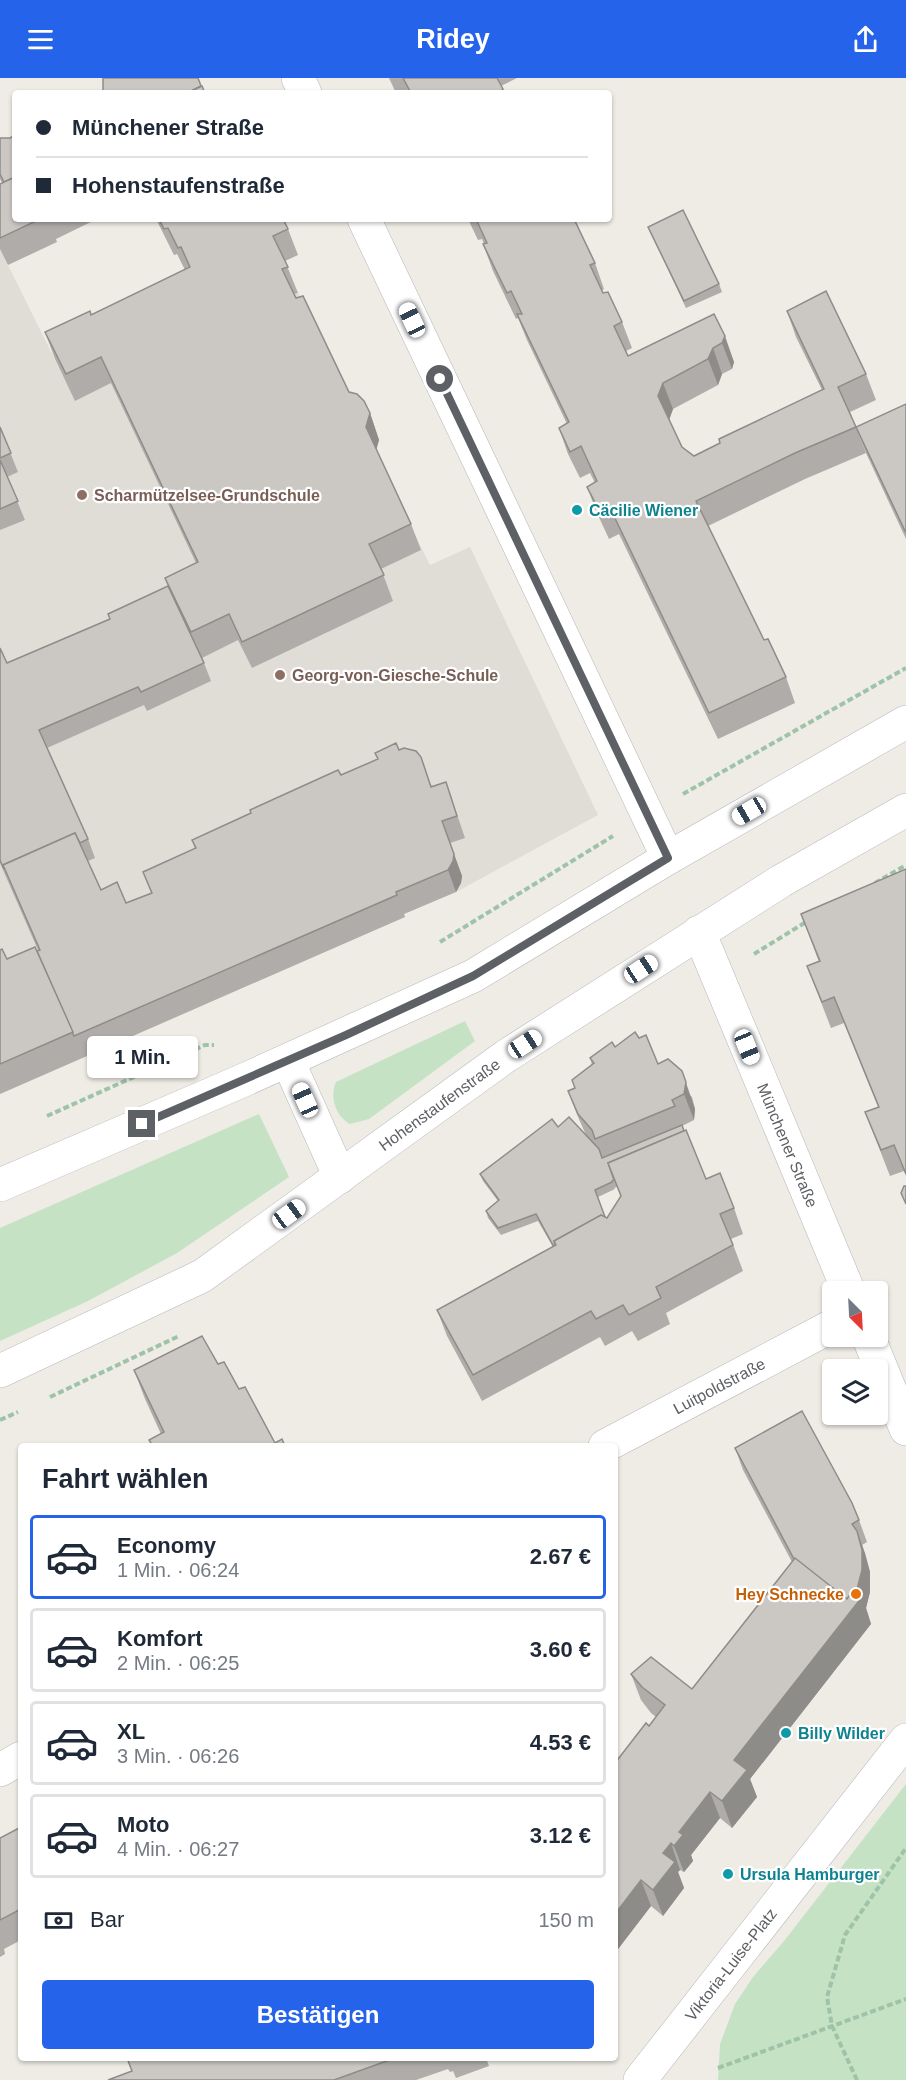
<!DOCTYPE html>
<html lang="de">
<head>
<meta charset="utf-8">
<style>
	:root { --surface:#fff; --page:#f6f6f7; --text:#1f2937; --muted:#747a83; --line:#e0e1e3; --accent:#2563eb }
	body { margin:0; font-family:Arial,sans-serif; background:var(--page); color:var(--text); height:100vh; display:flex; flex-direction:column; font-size:22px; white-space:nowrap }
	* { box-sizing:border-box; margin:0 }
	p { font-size:20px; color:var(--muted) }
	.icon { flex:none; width:33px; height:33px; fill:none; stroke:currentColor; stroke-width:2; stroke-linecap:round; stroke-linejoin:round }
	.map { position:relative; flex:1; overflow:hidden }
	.drawer { position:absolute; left:18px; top:1365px; width:600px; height:618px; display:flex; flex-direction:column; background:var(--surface); border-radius:6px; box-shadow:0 2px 4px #0004 }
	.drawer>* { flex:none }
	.top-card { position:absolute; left:12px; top:12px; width:600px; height:132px; border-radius:6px; box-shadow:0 2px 4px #0004; display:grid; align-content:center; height:132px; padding:0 24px; background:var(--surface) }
	.needle { width:39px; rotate:156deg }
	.tools { position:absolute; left:822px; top:1203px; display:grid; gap:12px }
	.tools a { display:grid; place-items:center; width:66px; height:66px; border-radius:6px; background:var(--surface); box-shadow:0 2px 4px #0004; font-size:30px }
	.end { position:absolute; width:27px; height:27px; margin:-14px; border:8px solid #5d6064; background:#fff; box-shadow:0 0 0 3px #fff }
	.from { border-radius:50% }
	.bubble { position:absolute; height:42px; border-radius:6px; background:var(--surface); box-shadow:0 2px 4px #0004; font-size:20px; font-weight:600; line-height:42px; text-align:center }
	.car { position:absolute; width:18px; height:36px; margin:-18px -9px; border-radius:8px; box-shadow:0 0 4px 2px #0007; background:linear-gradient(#fff 24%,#345 0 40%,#fff 0 76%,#345 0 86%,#fff 0) }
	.top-card b { display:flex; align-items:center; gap:21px; height:57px; font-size:22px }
	.top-card b+b { border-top:2px solid var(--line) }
	.top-card i { width:15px; height:15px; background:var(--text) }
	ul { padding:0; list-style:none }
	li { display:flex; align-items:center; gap:18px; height:84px; margin:0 12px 9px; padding:0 12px; border:3px solid var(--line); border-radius:6px }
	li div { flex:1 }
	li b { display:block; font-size:22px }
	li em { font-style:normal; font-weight:600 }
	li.selected { border-color:var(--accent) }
	li>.icon { width:54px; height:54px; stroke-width:1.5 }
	h2 { padding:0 24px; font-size:27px; line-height:72px }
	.pay { display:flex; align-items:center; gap:15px; height:66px; padding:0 24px; font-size:22px }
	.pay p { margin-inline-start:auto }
	.cta { display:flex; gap:12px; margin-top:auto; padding:12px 24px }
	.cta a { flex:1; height:69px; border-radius:6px; background:var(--accent); color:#fff; font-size:24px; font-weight:600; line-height:69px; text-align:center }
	header { display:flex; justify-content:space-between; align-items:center; height:78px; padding:0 24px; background:var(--accent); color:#fff; font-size:27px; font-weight:600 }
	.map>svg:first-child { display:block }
	.education { fill:#e0ddd7 }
	.green { fill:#c6e2c5 }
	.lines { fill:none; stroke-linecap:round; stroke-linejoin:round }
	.minor-casing { stroke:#b6b7bb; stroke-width:34 }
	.secondary-casing { stroke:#b7b9bd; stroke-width:34 }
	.path { stroke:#9ec3a8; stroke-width:4; stroke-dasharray:6 3; stroke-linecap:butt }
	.minor { stroke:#fff; stroke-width:33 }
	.secondary { stroke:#fff; stroke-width:33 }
	.wall { fill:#afaca9; fill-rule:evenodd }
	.shaded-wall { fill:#8e8c89 }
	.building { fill:#cbc8c4; stroke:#8e8c89; stroke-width:1.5 }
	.route { stroke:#5d6064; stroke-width:8 }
	.education-dot { fill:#8d6e63; stroke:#fff; stroke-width:2 }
	.culture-dot { fill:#0f9aa8; stroke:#fff; stroke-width:2 }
	.food-dot { fill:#e8710a; stroke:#fff; stroke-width:2 }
	.labels { text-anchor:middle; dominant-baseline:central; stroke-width:4.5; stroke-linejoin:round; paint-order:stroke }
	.education-label { font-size:16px; font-weight:bold; fill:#785e54; stroke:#fff; text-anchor:start }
	.culture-label { font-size:16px; font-weight:bold; fill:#0d838f; stroke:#fff; text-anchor:start }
	.street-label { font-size:16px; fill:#5d6064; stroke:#fff }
	.food-label { font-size:16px; font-weight:bold; fill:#c56008; stroke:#fff; text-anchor:end }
</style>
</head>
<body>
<header><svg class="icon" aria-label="menu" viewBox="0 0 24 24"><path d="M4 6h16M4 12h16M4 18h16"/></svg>Ridey<svg class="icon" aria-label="share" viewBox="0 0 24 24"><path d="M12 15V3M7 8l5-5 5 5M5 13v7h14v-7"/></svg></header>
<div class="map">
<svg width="906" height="2002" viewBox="0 0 906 2002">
	<rect width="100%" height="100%" fill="#eeece5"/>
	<polygon class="education" points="0,171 75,322 298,215 358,341 371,346 379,362 375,376 430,487 470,469 598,737 456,814 404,836 405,839 0,1016"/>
	<g class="green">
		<path d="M465,943l10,20 -106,78 -19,5c-14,-7 -21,-27 -14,-42z"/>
		<polygon points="259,1036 289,1099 177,1175 88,1223 0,1263 0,1150"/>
		<polygon points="906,1706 906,2002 718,2002 720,1966 735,1926 753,1899 784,1863"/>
	</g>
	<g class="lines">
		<defs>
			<g id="minor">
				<polyline points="298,0 305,15"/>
				<polyline points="364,141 668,780"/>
				<path id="s1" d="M699,854l150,360"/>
				<polyline points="868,1258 906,1351"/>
				<path id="s2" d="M605,1368l227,-120"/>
				<polyline points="0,1692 21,1680"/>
				<path id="s3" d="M640,2002l266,-340"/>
			</g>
			<g id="secondary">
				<polyline points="288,983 340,1099"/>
				<polyline points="0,1107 244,1002 473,898 668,780 906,644"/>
				<path id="s4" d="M0,1293l202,-95 304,-220 275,-175 125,-71"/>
			</g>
		</defs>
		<use href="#minor" class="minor-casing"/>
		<use href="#secondary" class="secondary-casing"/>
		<g class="path">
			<polyline points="683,716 906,590"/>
			<polyline points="875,805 906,787"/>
			<polyline points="440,864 613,758"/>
			<polyline points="754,876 806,844"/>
			<polyline points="47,1038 205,967 214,967"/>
			<polyline points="50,1319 179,1258"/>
			<polyline points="0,1342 18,1334"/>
			<polyline points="718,1990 906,1921"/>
			<polyline points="857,2002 832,1948 827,1919 845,1857 906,1770"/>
		</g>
		<use href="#minor" class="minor"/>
		<use href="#secondary" class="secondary"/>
	</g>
	<g class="wall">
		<polygon points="389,0 517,0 501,8 504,15 396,15"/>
		<polygon points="0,60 15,141 97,141 56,161 57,164 8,187 0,171 0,106 2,105 0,101"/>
		<polygon points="156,141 283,141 288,151 298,177 285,183 298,215 294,216 349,314 370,335 379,362 376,372 411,446 421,472 381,491 393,523 252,590 238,562 202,580 211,603 147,633 144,627 47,670 88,761 95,780 88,783 101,812 126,825 151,815 143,794 195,771 192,762 399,672 432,708 446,704 465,760 450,765 462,798 461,805 456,814 404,836 405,839 0,1016 0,872 7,881 38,872 0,785 0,570 7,585 110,541 168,508 165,500 196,485 111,305 75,323 55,281 45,254 91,237 185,192 177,176 174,177"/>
		<polygon points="468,141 574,141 595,185 604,211 602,212 622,244 632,270 626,273 628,278 714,236 734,284 732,291 722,296 718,307 673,331 669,342 682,369 694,378 720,365 822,312 796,259 787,233 866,296 876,322 850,334 866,375 805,401 708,448 764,562 786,599 795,625 718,661 619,456 609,461 597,435 587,409 595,405 590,395 580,400 568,376 559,350 567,346 527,262 518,240 516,241 493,193 483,166 484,166 482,161 478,162"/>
		<polygon points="648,149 719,206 722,214 686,230"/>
		<polygon points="906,326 906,461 866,375 856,349"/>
		<polygon points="0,349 18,394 7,399 25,442 0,452"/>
		<polygon points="906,791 906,1098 904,1093 890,1098 865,1034 878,1029 844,945 831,950 807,888 819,884 801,836"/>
		<path d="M639,960l19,26 34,33 3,12 -1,11 -12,6 24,53 28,29 9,26 -12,5 12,32 -77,42 4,11 -32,17 -6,-10 -27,15 -5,-9 -118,64 -35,-65 -10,-26 116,-63 -15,-26 -37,14 -13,-17 -2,-7 12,-10 -15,-20 -3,-7 78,-47 28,8 -8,-18 -10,-26 7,-3 17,-23 -2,-7zM617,1109l4,10 -14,21 -2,-1 -7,-20 17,-8 -1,-1z"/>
		<polygon points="218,1286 239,1311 275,1365 285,1368 152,1368 149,1362 161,1356 145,1321 134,1292"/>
		<polygon points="735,1370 859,1442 867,1464 862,1467 870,1494 870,1514 866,1530 871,1546 750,1701 757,1719 732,1750 720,1740 691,1777 693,1783 684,1794 680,1792 678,1794 684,1810 663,1838 651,1828 615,1875 649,1648 656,1639 651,1635 641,1622 631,1596 692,1611 792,1484 743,1392"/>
		<polygon points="21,1749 21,1862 4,1871 5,1876 0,1879 0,1760"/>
		<polygon points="127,1980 486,1980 489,1988 456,2000 453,1993 450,1994 448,1991 416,2002 108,2002 132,1993"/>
	</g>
	<g class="shaded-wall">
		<polygon points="725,258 734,284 732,291 722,265"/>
		<polygon points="713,270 722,296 718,307 708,281"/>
		<polygon points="663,305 673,331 668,345 658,318"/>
		<polygon points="370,335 379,362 375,376 366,349"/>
		<polygon points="442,743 462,798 461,805 456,814 448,792"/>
		<polygon points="682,993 695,1031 694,1042 684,1016"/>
		<polygon points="857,1453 865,1475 870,1494 870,1514 866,1530 871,1546 750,1701 757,1719 732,1750 722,1723 734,1682"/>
		<polygon points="710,1714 720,1740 691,1777 693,1783 684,1794 674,1768 679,1754"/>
		<polygon points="671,1765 680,1792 678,1794 684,1810 663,1838 653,1812 663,1775"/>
		<polygon points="641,1802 651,1828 615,1875 615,1836"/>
	</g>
	<g class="building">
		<polygon points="103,0 198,0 201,8 187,15 99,15 103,13"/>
		<polygon points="403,0 497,0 503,11 499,15 411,15"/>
		<polygon points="202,8 205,15 187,15"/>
		<polygon points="15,57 15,99 4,104 0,96 0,60 10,60"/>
		<polygon points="15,99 15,141 40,141 0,160 0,106"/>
		<polygon points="683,132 719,206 684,223 648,149"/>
		<polygon points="159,141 283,141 288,151 273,158 288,189 282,191 296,220 303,218 349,314 357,316 364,323 370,335 366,349 411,446 369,466 384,497 242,564 229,536 191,554 165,500 198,484 101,279 66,296 45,254 90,233 91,237 190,189 181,169 178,170 168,150 164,151"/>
		<polygon points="476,141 574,141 595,185 590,187 603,215 608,214 622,244 614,248 628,278 714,236 725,258 722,265 713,270 708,281 663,305 658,318 682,369 694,378 720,365 719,361 824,311 787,233 826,213 866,296 838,309 856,349 795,375 696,423 764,562 768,561 786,599 709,635 610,430 600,434 587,409 597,403 581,368 570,374 559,350 569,344 517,236 522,236 511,213 507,215 483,166 487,165"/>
		<polygon points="906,326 906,455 856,349"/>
		<polygon points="0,349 11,375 0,380"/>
		<polygon points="0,382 18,423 0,431"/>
		<polygon points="168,508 204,585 141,614 138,609 39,652 88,761 80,765 75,755 3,787 4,791 0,782 0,570 7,585 110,541 108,536"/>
		<polygon points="396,665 399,672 404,670 416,673 421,679 431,709 446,704 457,738 442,743 454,776 453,783 448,792 396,814 397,817 74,958 37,873 40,872 3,787 75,755 101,812 117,804 126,825 152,815 143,794 196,770 192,762 251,735 250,732 338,692 341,697 378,681 375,675"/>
		<polygon points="906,791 906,1096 894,1067 881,1072 865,1034 879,1029 834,919 822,924 807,888 820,883 801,836"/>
		<polygon points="35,869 73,954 0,986 0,872 2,871 7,881"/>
		<polygon points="635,954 639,960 646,957 658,986 668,981 682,993 686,1004 684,1016 672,1022 675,1028 595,1061 592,1052 578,1036 568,1013 575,1010 572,1002 594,985 590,980 612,964 615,969"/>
		<polygon points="569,1039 599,1071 602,1080 682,1047 684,1053 608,1085 614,1102 612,1103 612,1104 595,1112 605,1139 601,1137 554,1163 555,1168 554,1169 536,1136 498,1150 486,1133 499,1122 480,1096 552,1041 558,1049"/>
		<polygon points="686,1052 706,1101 720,1095 734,1130 720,1136 733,1167 656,1209 661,1220 629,1237 623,1227 596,1241 591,1233 473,1297 437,1232 556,1167 554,1163 601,1137 607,1140 621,1118 608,1085"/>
		<polygon points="904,1108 906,1108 906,1126 901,1115"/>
		<polygon points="202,1258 218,1286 224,1284 239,1311 245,1309 275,1365 282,1361 285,1368 153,1368 149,1362 164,1354 134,1292"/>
		<polygon points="802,1333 852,1425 859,1442 852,1446 857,1453 862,1472 862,1492 856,1515 853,1513 847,1521 794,1481 735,1370"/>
		<polygon points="795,1480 847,1521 853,1513 862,1519 734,1682 747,1692 722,1723 710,1714 679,1754 683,1757 674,1768 671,1765 663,1775 675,1784 653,1812 641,1802 615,1836 615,1685 646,1645 649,1648 665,1627 642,1609 631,1596 651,1579 692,1611"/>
		<polygon points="21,1749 21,1831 0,1842 0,1760"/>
		<polygon points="127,1980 395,1980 334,2002 108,2002 132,1993"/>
	</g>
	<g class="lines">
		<polyline class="route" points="142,1046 346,957 473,898 668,780 440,301"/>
	</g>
	<g class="education-dot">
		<circle cx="82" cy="417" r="6"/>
		<circle cx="280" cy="597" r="6"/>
	</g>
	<g class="culture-dot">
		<circle cx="577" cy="432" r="6"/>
		<circle cx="786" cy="1655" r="6"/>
		<circle cx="728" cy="1796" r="6"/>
	</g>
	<circle class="food-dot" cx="856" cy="1516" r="6"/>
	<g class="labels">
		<g class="education-label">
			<text x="94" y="417">Scharmützelsee-Grundschule</text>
			<text x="292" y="597">Georg-von-Giesche-Schule</text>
		</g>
		<g class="culture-label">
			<text x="589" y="432">Cäcilie Wiener</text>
			<text x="798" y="1655">Billy Wilder</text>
			<text x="740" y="1796">Ursula Hamburger</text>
		</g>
		<g class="street-label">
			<text stroke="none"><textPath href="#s4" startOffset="516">Hohenstaufenstraße</textPath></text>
			<text stroke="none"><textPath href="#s1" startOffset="231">Münchener Straße</textPath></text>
			<text stroke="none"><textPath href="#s2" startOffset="129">Luitpoldstraße</textPath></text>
			<text stroke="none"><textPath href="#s3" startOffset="147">Viktoria-Luise-Platz</textPath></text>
		</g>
		<g class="food-label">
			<text x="844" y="1516">Hey Schnecke</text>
		</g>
	</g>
</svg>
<div class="tools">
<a><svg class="needle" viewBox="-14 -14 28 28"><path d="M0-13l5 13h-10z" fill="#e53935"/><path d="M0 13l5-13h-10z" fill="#747a83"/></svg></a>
<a><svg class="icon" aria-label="layers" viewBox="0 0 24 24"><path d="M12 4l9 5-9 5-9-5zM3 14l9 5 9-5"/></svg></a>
</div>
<i class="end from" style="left:440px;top:301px"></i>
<i class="end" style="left:142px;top:1046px"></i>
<div class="bubble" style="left:87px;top:958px;width:111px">1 Min.</div>
<i class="car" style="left:412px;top:242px;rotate:335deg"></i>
<i class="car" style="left:749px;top:733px;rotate:240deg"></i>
<i class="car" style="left:641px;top:891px;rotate:57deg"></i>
<i class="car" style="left:525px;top:966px;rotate:57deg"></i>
<i class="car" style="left:747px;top:969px;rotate:158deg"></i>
<i class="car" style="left:305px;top:1022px;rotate:336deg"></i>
<i class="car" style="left:289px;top:1136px;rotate:54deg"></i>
<div class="top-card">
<b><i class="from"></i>Münchener Straße</b>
<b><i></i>Hohenstaufenstraße</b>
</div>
<section class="drawer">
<h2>Fahrt wählen</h2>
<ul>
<li class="selected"><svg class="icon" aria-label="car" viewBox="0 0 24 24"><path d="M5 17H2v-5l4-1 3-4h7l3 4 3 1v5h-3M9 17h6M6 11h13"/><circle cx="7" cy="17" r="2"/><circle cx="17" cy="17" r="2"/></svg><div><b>Economy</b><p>1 Min. · 06:24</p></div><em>2.67 €</em></li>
<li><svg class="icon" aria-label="car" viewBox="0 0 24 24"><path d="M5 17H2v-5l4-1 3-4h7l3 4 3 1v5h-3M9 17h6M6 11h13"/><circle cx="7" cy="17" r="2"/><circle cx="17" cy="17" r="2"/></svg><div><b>Komfort</b><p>2 Min. · 06:25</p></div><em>3.60 €</em></li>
<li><svg class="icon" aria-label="car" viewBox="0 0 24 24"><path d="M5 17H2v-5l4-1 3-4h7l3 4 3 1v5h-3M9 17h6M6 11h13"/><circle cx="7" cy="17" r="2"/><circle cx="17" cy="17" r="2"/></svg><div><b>XL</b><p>3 Min. · 06:26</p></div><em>4.53 €</em></li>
<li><svg class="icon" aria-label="car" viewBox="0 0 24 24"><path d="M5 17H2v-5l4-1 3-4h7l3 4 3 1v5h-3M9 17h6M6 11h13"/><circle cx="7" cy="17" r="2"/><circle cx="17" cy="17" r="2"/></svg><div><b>Moto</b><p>4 Min. · 06:27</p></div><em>3.12 €</em></li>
</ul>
<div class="pay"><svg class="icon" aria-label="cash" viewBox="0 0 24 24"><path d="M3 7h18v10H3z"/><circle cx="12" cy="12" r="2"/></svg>Bar<p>150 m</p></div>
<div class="cta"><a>Bestätigen</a></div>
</section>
</div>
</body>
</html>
